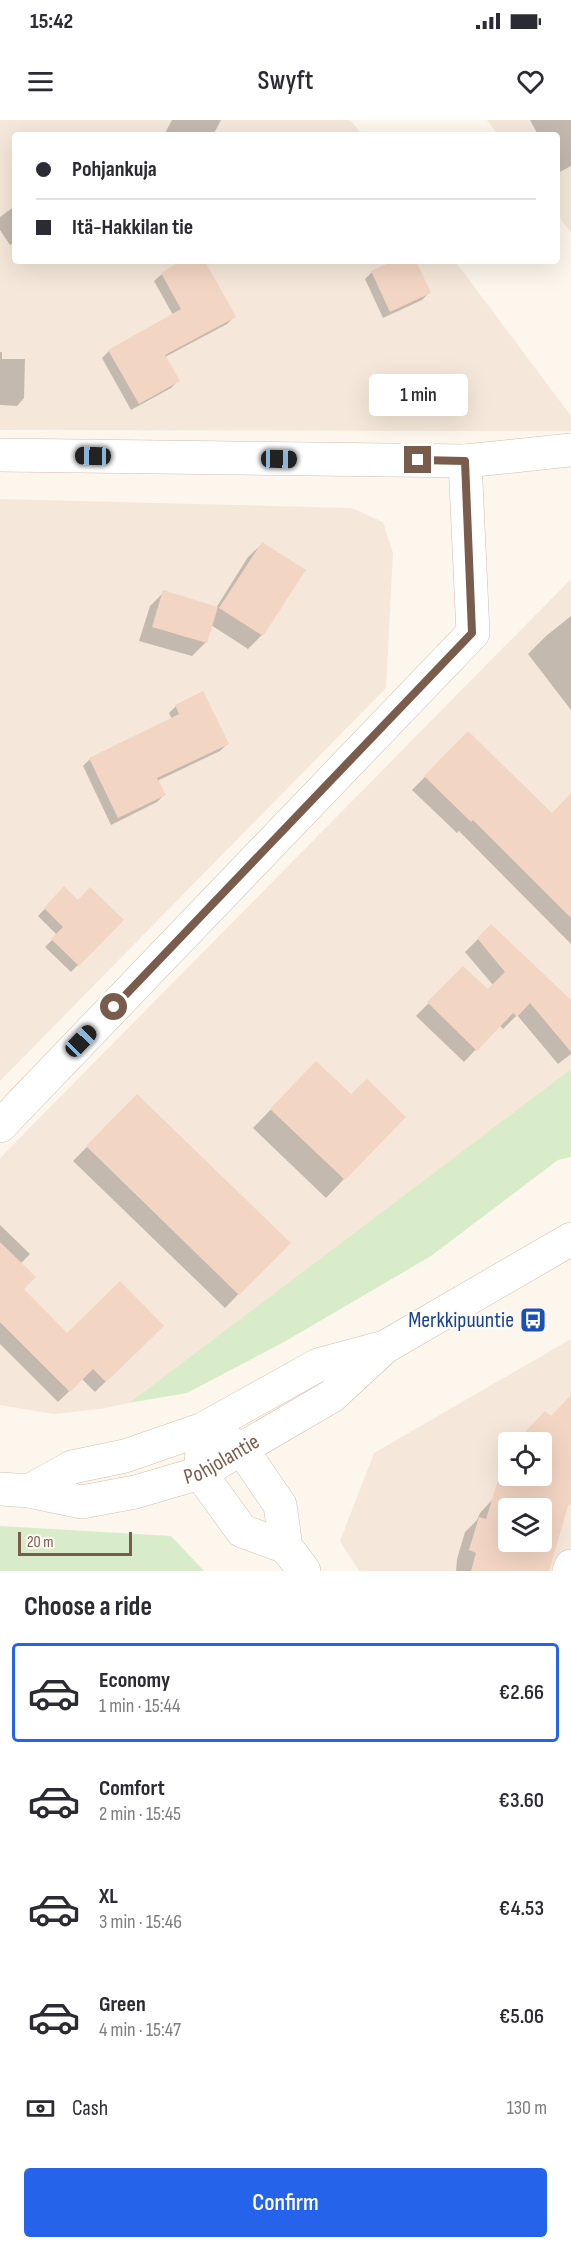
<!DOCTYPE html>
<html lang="en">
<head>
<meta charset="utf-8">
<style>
	:root { --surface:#fff; --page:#f7f7f7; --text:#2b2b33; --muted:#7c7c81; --line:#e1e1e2; --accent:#2563eb }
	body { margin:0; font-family:"Sofia Sans Condensed",sans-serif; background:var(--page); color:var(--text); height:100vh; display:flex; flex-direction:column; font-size:22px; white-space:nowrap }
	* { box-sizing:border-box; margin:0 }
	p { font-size:20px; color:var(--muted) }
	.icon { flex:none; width:33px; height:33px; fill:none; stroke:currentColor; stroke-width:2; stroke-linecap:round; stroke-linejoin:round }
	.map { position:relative; height:1451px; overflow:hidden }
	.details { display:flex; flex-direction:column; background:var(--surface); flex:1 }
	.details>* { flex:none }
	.top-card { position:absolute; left:12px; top:12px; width:548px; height:132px; border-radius:6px; box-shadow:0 6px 24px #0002; display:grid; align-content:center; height:132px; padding:0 24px; background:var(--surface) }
	.fabs { position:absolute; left:498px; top:1312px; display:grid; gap:12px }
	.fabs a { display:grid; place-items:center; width:54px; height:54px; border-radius:6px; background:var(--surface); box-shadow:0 6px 24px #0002; font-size:30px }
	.scale { position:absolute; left:18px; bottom:15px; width:114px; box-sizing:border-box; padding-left:6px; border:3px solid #7a5c4d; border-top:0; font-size:16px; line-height:21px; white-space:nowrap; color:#7a5c4d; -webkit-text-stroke:4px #fffaf3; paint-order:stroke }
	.end { position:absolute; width:27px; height:27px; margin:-14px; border:8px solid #7a5c4d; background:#fff; box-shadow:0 0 0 3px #fff }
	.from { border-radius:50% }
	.bubble { position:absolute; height:42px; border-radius:6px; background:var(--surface); box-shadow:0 6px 24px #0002; font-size:20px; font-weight:600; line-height:42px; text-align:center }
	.car { position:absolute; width:18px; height:36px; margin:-18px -9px; border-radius:8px; box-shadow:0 0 4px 2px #0007; background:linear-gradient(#222 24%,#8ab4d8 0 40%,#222 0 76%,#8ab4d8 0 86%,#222 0) }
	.top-card b { display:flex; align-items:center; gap:21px; height:57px; font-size:22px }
	.top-card b+b { border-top:2px solid var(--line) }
	.top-card i { width:15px; height:15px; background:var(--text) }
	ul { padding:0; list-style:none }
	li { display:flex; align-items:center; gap:18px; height:99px; margin:0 12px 9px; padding:0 12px; border:3px solid transparent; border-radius:6px }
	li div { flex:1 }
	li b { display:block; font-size:22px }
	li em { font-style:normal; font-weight:600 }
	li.on { border-color:var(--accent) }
	li>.icon { width:54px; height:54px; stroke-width:1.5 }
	h2 { padding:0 24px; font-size:27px; line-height:72px }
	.pay { display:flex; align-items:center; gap:15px; height:66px; padding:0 24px; font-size:22px }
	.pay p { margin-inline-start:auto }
	.action { display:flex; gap:12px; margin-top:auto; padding:12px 24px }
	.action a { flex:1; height:69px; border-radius:6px; background:var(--accent); color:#fff; font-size:24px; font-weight:600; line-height:69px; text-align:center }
	.status { display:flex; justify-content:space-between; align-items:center; height:42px; padding:0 30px; background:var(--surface); direction:ltr }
	.status svg { height:16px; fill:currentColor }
	header { display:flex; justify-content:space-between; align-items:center; height:78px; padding:0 24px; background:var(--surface); font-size:27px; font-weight:600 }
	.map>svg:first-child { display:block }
	.residential { fill:#f5e8da; fill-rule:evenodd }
	.green { fill:#d8ecc9 }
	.shadow { fill:#0003 }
	.building { fill:#f3d5c3; fill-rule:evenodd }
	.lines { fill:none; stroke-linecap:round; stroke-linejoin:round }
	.minor-casing { stroke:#d1beb0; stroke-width:34 }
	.minor { stroke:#fff; stroke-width:33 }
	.route { stroke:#7a5c4d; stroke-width:8 }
	.labels { text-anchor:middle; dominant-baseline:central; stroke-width:4.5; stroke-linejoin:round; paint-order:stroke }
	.transit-label { font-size:22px; fill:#164399; stroke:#fffaf3; text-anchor:end }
	.street-label { font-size:22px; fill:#7a5c4d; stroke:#fffaf3 }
</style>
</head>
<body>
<div class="status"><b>15:42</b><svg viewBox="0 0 49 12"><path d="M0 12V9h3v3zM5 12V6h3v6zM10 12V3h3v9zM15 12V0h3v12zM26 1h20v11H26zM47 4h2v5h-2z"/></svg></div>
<header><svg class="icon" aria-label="menu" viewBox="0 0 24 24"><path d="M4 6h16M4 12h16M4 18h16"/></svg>Swyft<svg class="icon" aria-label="heart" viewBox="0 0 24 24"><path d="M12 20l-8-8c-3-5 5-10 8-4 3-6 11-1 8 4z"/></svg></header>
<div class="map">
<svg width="571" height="1451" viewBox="0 0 571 1451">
	<rect width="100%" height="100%" fill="#fdf6ec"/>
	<g class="residential">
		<polygon points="0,0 348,0 353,3 362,15 15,15 15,141 455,141 571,296 571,311 0,310"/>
		<polygon points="487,0 571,0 571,113 557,94 556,15 498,15"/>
		<polygon points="0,379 352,388 383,402 393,433 386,568 0,961"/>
		<polygon points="571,459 571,949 129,1283 100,1289 54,1294 0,1285 0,1038"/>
		<path d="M571,1219v232h-212l-19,-30 34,-88zM508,1323h34v33h-34zM508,1389h34v33h-34z"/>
	</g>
	<g class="green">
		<polygon points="571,949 571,1037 558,1040 431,1136 284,1222 187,1273 129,1283"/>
		<polygon points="0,1406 171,1416 204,1451 0,1451"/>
	</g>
	<g class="shadow">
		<polygon points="172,0 221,0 213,15 164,15"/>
		<polygon points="530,0 571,0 571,46 558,53 556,49 556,15 538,15"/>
		<polygon points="15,86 15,122 10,125 0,110 0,97"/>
		<polygon points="184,141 203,141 234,197 227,204 165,237 178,261 171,268 131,290 102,238 109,231 173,195 154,161 162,154"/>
		<polygon points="396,141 414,141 429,173 422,180 383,198 365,159 372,152"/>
		<polygon points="0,232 2,232 2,239 25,239 24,278 17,286 0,285"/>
		<polygon points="262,424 262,515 248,529 211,505 206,522 192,536 139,521 150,486 164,472 216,488 248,437"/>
		<polygon points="571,496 571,590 528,534 546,516"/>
		<polygon points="176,586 227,624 220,631 157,661 164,675 157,682 111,705 83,646 90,639 172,599 169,593"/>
		<polygon points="468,613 552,695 571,696 571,824 459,711 457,713 412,670"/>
		<polygon points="64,769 78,782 122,800 71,852 45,827 57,815 38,796"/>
		<polygon points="491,806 571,882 571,934 558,944 517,895 503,909 499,905 464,942 416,896 463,848 487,871 493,865 465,832"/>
		<polygon points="298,961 344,1059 326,1078 253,1008"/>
		<polygon points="137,976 288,1123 225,1188 73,1041"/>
		<polygon points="0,1105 30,1134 20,1144 22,1169 67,1215 162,1206 95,1272 82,1259 58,1282 0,1224"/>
		<polygon points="571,1277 571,1372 547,1451 456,1451 457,1439 465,1412 477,1400 480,1393 493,1379 526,1389 508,1389 508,1422 542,1422 542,1394 546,1395 500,1351 508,1342 508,1356 542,1356 542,1323 515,1323 545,1293 551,1298"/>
	</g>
	<g class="building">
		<polygon points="181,141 205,141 236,197 165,235 180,261 139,284 108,230 181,189 161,153"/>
		<polygon points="393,141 416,141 431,173 390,192 371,151"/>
		<polygon points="262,422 306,450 263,516 219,488"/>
		<polygon points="163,470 218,487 207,523 152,507"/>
		<polygon points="203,571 229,624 157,658 166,675 118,698 89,638 179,594 175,585"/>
		<polygon points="468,611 552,693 571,673 571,798 473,700 471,702 424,656"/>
		<polygon points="64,766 78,780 90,767 124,800 79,846 51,819 63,807 44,788"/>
		<polygon points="491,804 571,880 571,932 530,883 517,897 513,893 477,931 427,882 463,846 488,869 505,852 477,818"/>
		<polygon points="316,941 351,974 367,959 406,997 345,1060 270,989"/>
		<polygon points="137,974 291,1123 239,1175 86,1026"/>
		<polygon points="0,1122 36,1157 24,1169 67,1213 120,1161 164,1206 106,1262 93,1249 70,1272 0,1202"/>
		<path d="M571,1275v108l-3,3 -19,65h-78l5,-18 -7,-3 10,-33 7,2 16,-52 6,-6v15h34v-33h-17l2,-2 -6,-5 24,-25 6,5zM508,1389h34v33h-34z"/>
	</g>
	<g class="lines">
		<defs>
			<g id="minor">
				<polyline points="0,335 465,341 571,330"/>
				<polyline points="0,1006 473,513 465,341"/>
				<polyline points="221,1318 241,1328 280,1385 286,1427 304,1451"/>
				<polyline points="202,1332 200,1353 242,1411 286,1427"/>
				<path id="s1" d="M0,1369l29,2 53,11 53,-10 65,-19 132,-77 53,-49 186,-108"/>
				<polyline points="29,1371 72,1347 125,1336 203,1309 318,1245 381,1228"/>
				<polyline points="569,1451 571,1446"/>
			</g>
		</defs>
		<use href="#minor" class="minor-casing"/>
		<use href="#minor" class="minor"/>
	</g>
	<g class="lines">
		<polyline class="route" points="114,887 472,513 465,341 418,340"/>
	</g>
	<defs>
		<symbol id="bus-square" viewBox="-11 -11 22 22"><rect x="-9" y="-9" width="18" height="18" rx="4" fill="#1a4fb4" stroke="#fffaf3"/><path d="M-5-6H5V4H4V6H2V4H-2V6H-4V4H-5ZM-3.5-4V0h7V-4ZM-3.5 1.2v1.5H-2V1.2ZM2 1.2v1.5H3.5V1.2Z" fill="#fff"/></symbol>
	</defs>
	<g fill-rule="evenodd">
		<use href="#bus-square" x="518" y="1185" width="30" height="30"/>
	</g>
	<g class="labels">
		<g class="transit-label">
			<text x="514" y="1200">Merkkipuuntie</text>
		</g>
		<g class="street-label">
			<text stroke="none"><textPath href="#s1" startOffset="230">Pohjolantie</textPath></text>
		</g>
	</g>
</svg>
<div class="fabs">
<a><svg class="icon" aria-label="locate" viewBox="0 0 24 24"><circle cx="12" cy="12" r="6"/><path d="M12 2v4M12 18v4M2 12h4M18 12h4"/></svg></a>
<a><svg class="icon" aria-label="layers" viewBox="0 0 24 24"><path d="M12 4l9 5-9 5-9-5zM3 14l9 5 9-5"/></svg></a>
</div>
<div class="scale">20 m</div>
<i class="end from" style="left:114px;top:887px"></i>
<i class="end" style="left:418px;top:340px"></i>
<div class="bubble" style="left:369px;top:254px;width:99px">1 min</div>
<i class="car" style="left:93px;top:336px;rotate:271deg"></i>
<i class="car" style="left:279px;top:339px;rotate:91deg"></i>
<i class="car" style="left:81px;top:921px;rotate:44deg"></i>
<div class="top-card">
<b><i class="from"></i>Pohjankuja</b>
<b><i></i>Itä-Hakkilan tie</b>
</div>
</div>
<section class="details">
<h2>Choose a ride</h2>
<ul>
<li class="on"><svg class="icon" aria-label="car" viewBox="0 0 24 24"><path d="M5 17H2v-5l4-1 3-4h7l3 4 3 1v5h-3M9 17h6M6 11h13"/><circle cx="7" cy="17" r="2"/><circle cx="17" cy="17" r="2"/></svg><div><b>Economy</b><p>1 min · 15:44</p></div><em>€2.66</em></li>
<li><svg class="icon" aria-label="car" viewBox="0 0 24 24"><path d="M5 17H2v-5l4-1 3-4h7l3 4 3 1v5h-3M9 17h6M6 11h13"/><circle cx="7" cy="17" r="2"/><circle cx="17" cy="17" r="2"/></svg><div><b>Comfort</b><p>2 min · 15:45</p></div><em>€3.60</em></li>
<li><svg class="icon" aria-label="car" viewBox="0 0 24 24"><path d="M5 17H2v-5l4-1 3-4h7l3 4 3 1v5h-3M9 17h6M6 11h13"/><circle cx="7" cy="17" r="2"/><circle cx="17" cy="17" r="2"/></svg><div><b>XL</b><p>3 min · 15:46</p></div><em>€4.53</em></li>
<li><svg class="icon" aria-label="car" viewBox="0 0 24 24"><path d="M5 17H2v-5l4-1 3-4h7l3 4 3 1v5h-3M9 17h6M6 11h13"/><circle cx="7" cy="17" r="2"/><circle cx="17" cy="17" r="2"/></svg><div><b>Green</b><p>4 min · 15:47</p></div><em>€5.06</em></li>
</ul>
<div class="pay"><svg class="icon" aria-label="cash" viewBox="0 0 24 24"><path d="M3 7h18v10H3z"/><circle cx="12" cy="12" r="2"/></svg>Cash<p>130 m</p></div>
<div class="action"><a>Confirm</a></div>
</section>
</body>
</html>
